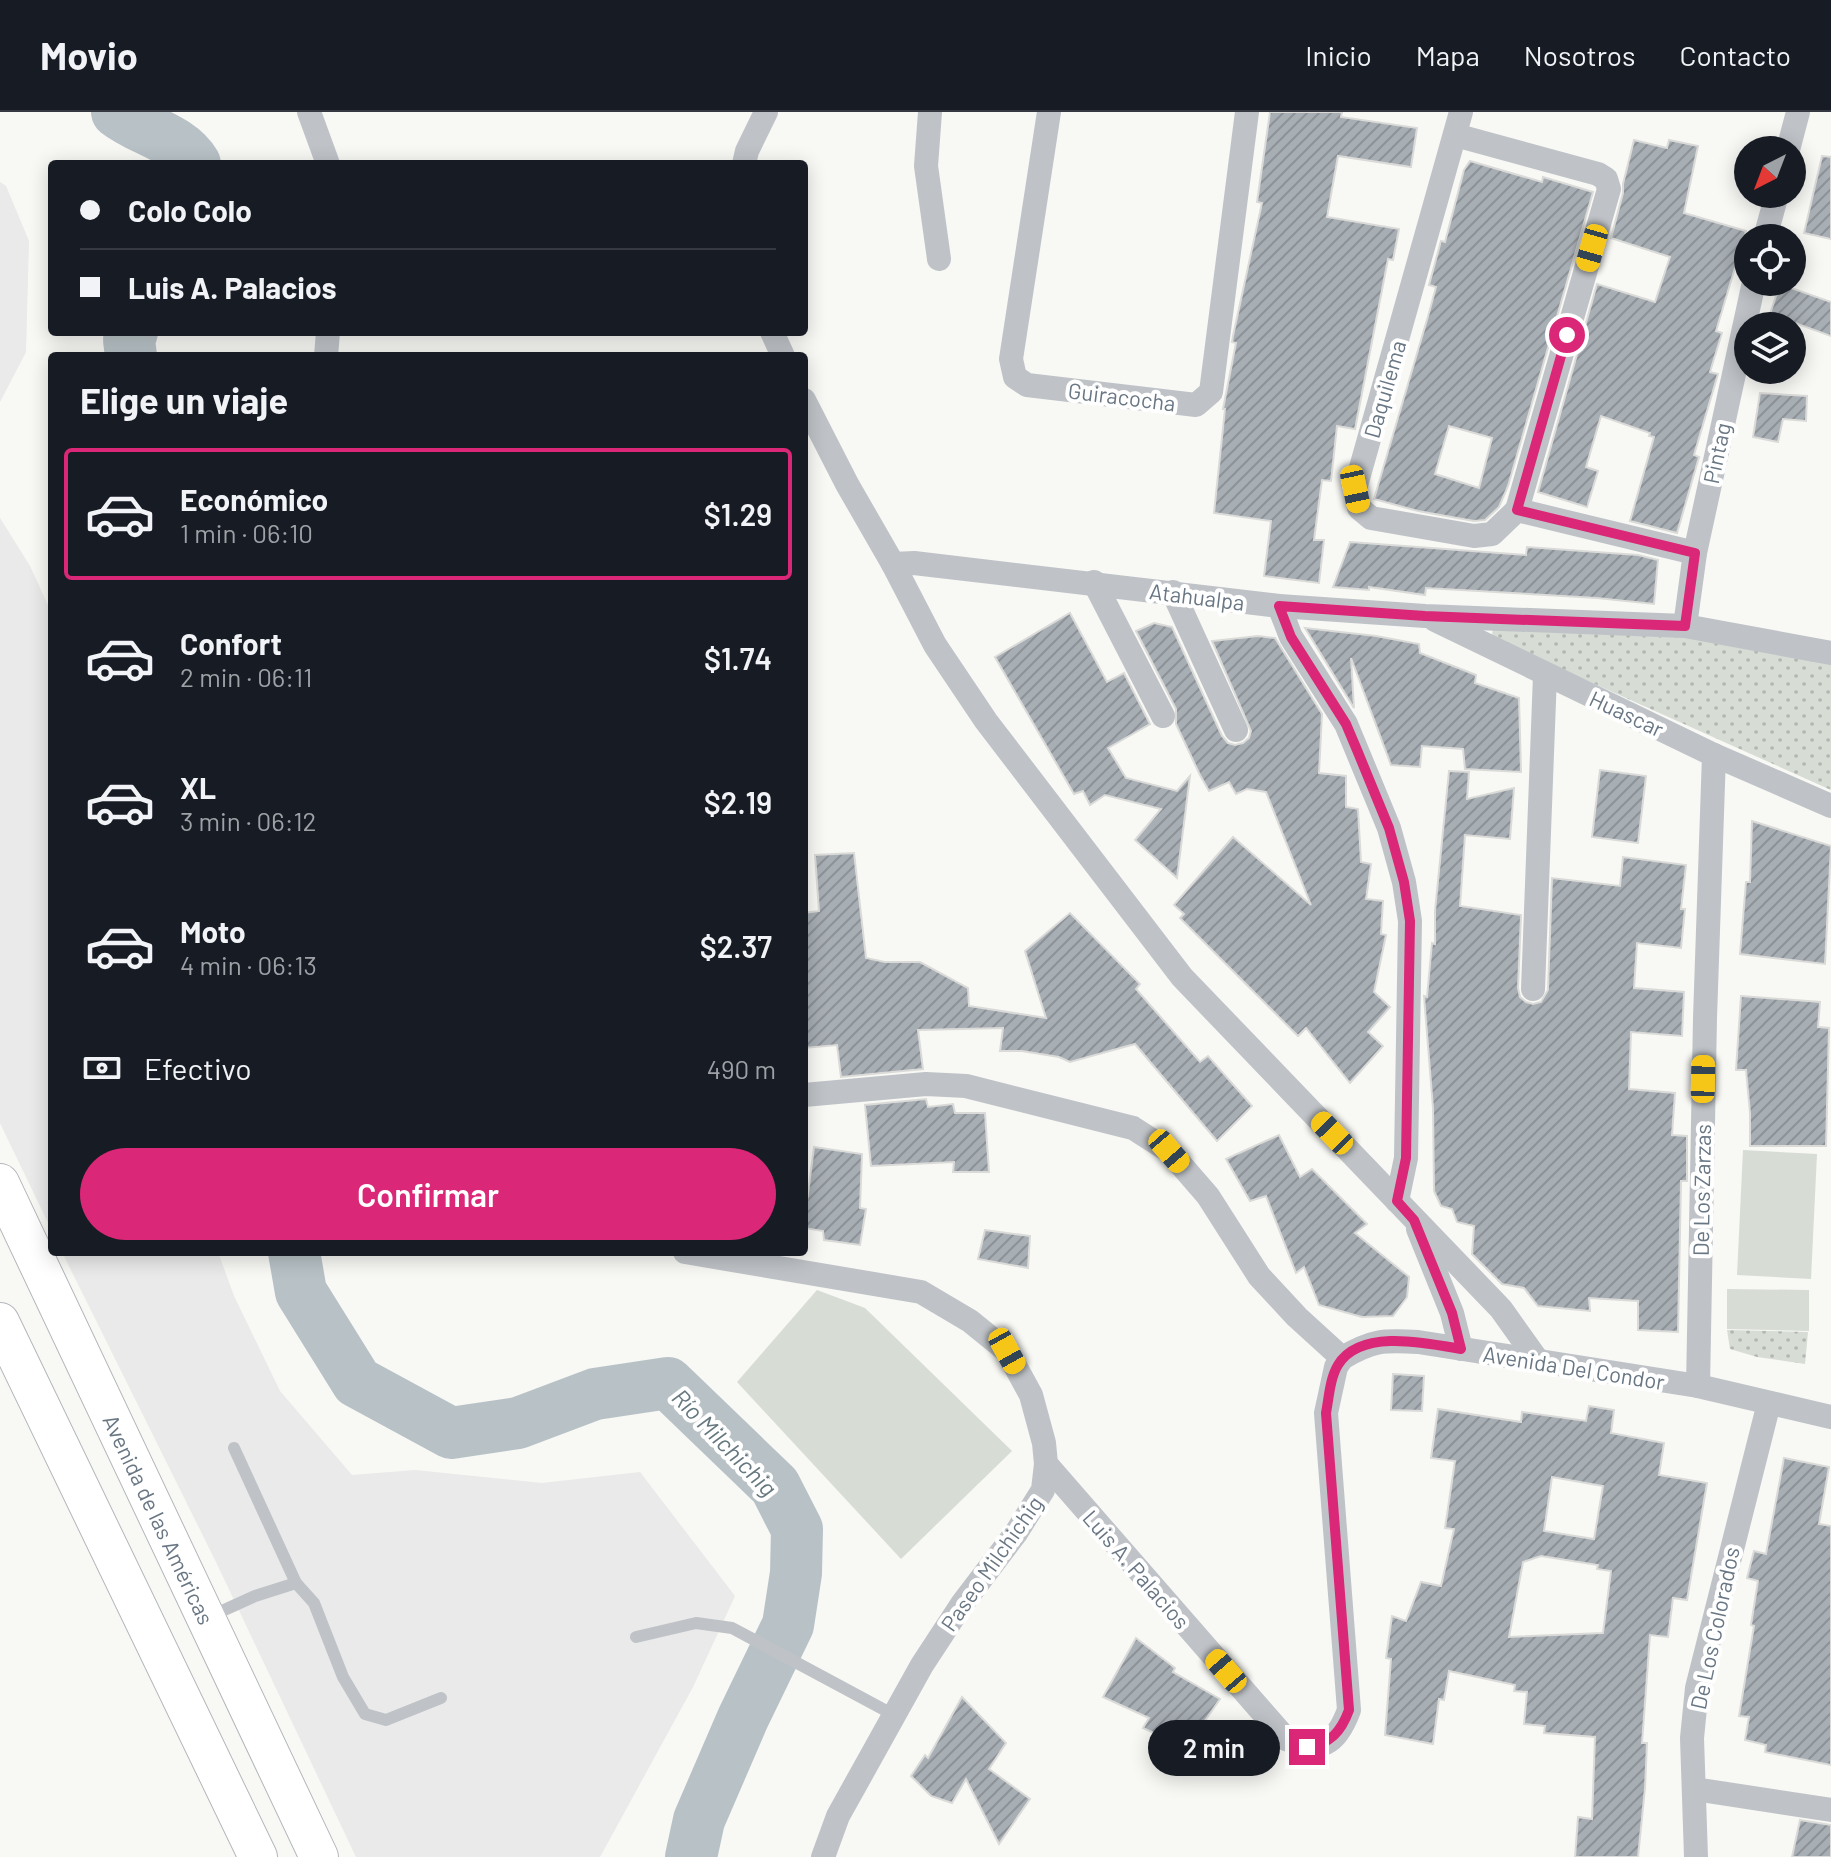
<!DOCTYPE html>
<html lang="es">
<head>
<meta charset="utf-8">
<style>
	:root { --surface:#171b24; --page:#242831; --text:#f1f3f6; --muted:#9ea1a6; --line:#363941; --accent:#db2777 }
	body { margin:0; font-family:Barlow,sans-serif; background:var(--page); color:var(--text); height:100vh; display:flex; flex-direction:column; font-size:30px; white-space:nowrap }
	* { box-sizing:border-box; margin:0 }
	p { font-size:26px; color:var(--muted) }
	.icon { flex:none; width:44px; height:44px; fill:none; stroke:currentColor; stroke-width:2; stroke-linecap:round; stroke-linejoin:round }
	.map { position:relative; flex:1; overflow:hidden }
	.panel { position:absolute; left:48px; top:240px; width:760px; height:904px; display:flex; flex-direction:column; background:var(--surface); border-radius:8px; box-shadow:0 4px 20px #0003 }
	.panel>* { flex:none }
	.banner { position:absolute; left:48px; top:48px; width:760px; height:176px; border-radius:8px; box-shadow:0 4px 20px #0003; display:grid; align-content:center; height:176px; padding:0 32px; background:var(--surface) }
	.needle { width:52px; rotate:222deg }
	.controls { position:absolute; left:1734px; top:24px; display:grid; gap:16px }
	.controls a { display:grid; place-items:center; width:72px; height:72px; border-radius:50%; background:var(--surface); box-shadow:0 4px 20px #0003; font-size:40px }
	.end { position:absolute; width:36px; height:36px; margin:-18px; border:10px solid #db2777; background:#fff; box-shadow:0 0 0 4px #fff }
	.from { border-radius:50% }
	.bubble { position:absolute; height:56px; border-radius:28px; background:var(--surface); box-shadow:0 4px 20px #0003; font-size:26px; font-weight:600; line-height:56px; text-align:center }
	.car { position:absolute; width:24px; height:48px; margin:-24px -12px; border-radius:10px; box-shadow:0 0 6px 2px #0007; background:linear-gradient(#f5c518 24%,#345 0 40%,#f5c518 0 76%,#345 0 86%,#f5c518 0) }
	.banner b { display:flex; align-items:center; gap:28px; height:76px; font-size:30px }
	.banner b+b { border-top:2px solid var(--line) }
	.banner i { width:20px; height:20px; background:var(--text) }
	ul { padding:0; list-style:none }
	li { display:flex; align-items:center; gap:24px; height:132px; margin:0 16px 12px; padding:0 16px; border:4px solid transparent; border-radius:8px }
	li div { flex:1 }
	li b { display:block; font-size:30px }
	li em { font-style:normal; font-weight:600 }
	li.active { border-color:var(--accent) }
	li>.icon { width:72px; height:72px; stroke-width:1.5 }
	h2 { padding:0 32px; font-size:36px; line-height:96px }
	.pay { display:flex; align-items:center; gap:20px; height:88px; padding:0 32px; font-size:30px }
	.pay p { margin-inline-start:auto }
	.action { display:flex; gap:16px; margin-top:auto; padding:16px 32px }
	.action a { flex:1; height:92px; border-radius:48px; background:var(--accent); color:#fff; font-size:32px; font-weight:600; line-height:92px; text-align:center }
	header { display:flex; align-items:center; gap:48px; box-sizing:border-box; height:112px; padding:0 40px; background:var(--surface); border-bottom:2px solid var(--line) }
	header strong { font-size:38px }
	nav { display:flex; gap:44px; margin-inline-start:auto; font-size:28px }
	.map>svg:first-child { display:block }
	.built { fill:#e9eae9 }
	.grass { fill:url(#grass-dots) }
	.pitch { fill:#d7dcd5 }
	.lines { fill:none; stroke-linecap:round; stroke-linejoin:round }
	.river { stroke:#b8c2c6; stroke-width:52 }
	.building { fill:url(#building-hatch); stroke:#dadad8; stroke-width:2; fill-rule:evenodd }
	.primary-casing { stroke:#b3b7bb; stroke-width:40 }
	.lane { stroke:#bfc3c7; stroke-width:12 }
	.street { stroke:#bfc3c7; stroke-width:24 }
	.primary { stroke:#fff; stroke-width:38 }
	.route { stroke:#db2777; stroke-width:10 }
	.labels { text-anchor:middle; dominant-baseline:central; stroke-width:8; stroke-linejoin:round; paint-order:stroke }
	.street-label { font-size:22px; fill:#697784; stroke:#fff }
	.water-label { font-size:24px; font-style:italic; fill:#65777f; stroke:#fff }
</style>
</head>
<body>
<header>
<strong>Movio</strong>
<nav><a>Inicio</a><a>Mapa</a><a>Nosotros</a><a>Contacto</a></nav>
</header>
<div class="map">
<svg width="1831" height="1745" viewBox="0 0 1831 1745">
	<defs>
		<pattern id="grass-dots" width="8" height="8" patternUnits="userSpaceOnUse" patternTransform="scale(2)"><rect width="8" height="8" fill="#d7dcd5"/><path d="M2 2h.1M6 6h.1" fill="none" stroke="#b2b7b2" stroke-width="1.8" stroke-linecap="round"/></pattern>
		<pattern id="building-hatch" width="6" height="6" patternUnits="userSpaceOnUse" patternTransform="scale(2)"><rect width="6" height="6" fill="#a7aeb4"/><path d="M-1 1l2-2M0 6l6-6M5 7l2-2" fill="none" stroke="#8c9298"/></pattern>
	</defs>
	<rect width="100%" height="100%" fill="#f8f8f5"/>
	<g class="built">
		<polygon points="0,70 6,74 29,129 26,240 0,290"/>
		<polygon points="0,406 30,454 52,502 52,573 50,579 52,592 52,1119 0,1011"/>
		<polygon points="62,1140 218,1140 234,1184 280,1279 352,1363 415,1358 542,1371 640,1360 735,1484 693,1575 600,1745 356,1745 216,1450"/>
	</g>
	<g class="grass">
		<polygon points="1493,517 1685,523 1831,551 1831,678 1497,528 1492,522"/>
		<polygon points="1727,1218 1808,1220 1805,1252 1757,1245 1730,1237"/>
	</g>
	<g class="pitch">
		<polygon points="1743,1038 1817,1042 1811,1167 1737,1163"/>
		<polygon points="1727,1177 1809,1178 1809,1219 1727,1217"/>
		<polygon points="817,1178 865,1196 1012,1339 901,1447 737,1270"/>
	</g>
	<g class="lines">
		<g class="river">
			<path d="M117,0c24,19 62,25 78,52"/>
			<polyline points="131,244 129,228 132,220"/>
			<polyline points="294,1140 301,1180 357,1270 451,1321 518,1311 595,1282 668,1271 775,1374 797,1417 796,1461 788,1513 743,1606 699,1708 691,1745"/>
		</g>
	</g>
	<g class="building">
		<polygon points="1270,0 1342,0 1341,5 1417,16 1411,55 1338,44 1327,105 1399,117 1393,148 1388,147 1355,317 1337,314 1331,369 1322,368 1314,428 1324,428 1319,471 1264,464 1271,409 1214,401 1225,297 1223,297 1236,231 1232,230 1233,224 1262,91 1257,90"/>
		<polygon points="1634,28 1667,36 1669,28 1698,34 1684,101 1746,119 1716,219 1722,221 1710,260 1718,262 1694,343 1699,345 1677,421 1630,409 1654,325 1649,324 1650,321 1601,304 1586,355 1598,359 1587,395 1538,380 1597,172 1655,190 1670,145 1611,126 1623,81 1623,72"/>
		<polygon points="1822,44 1831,45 1831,127 1804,121"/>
		<path d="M1470,49l72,21 1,-5 50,15 -85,294 -9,21 -14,13 -11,1 -56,-10 -44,-12 55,-186 7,-26 -7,-2 12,-44 4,1 19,-72zM1449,314l43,12 -13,50 -44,-14z"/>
		<polygon points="1780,172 1831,190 1831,224 1770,202"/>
		<polygon points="1760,281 1807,284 1806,309 1783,307 1778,330 1753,325"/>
		<polygon points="1350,430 1526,443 1527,435 1638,443 1658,448 1654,492 1597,486 1426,476 1425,483 1369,475 1369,478 1333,475"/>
		<polygon points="1070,501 1107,570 1124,561 1150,612 1108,636 1126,666 1177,679 1190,664 1177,766 1135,728 1161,697 1105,683 1090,693 1083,679 1074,682 995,545"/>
		<polygon points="1154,511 1172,515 1222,624 1228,631 1235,633 1243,631 1249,626 1251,619 1212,529 1258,524 1275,526 1322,602 1319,661 1346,664 1346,695 1358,697 1361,750 1371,752 1366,787 1383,789 1381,822 1386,823 1374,880 1390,895 1368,920 1383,934 1350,971 1306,916 1298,924 1180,806 1184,802 1174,793 1233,725 1311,793 1266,680 1247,677 1236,682 1229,670 1209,679 1200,663 1176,612 1176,597 1136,519"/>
		<polygon points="1305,516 1376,524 1419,532 1420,541 1476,563 1475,571 1519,586 1521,660 1465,657 1463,637 1422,634 1420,655 1391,653 1351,546 1354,596"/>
		<polygon points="1600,658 1646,664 1638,731 1592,725"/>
		<polygon points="1449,659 1469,660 1467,687 1514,676 1510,727 1465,723 1460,794 1521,803 1518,876 1520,885 1526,890 1533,892 1541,890 1548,878 1552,766 1620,774 1623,745 1686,753 1681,797 1685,797 1681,836 1637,831 1634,876 1684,880 1682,924 1631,920 1629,977 1675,981 1672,1023 1687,1024 1687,1069 1681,1069 1678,1220 1638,1218 1638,1189 1589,1186 1590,1199 1538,1194 1524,1176 1502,1172 1472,1142 1474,1114 1457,1110 1452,1097 1441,1094 1434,1079 1433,996 1424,884 1427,885 1432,831 1435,832 1435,799"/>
		<polygon points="1752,709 1831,734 1825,852 1740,842 1746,770 1750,770"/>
		<polygon points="854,741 866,846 885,850 920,850 968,876 969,894 1046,906 1025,839 1070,801 1140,872 1136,877 1200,950 1208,944 1252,994 1217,1029 1135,932 1070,950 1059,945 1022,939 1000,939 1003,916 918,918 923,957 841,965 837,933 804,936 804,801 819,799 815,743"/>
		<polygon points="1741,884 1820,890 1818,915 1829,916 1826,1034 1750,1034 1750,1001 1746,958 1736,958"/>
		<polygon points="926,987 928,995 953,992 955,1001 985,1001 989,1060 953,1060 954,1050 871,1054 865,993"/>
		<polygon points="1279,1023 1300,1065 1312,1057 1367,1112 1355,1121 1409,1165 1407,1185 1393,1204 1362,1205 1319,1193 1304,1155 1296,1161 1266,1084 1250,1089 1226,1047"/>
		<polygon points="814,1035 862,1042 860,1096 866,1097 860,1133 824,1128 823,1119 804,1116 804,1089 807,1089"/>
		<polygon points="985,1118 1030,1124 1028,1156 978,1147"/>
		<polygon points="1393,1262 1424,1264 1422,1299 1391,1298"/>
		<path d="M1589,1294l25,4 -3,23 53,10 -5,32 48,8 -20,117 -14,-2 -5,39 -18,-2 -8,108h5l-2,45 -7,69h-63l3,-40 14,2 3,-82 -51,-4 1,-7 -21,-2 3,-32 -13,-1 1,-6 -66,-14 -5,29 -5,-1 -6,45 -48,-9 6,-76 -5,-1 6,-42 14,5 15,-39 20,4 13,-57 -9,-1 10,-67 -24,-3 7,-49 83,13 1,-10 64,9zM1552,1365l51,9 -9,53 -50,-8zM1541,1444l57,9 -1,4 14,2 -8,62 -94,4 14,-75z"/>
		<polygon points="1784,1346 1829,1355 1819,1412 1831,1414 1831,1653 1765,1640 1766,1633 1745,1628 1749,1605 1739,1604 1754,1514 1751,1513 1758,1469 1747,1466 1754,1439 1766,1442"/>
		<polygon points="1136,1526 1175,1556 1173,1560 1220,1587 1186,1636 1143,1616 1149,1606 1103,1585"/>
		<polygon points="962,1585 1006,1631 989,1657 1030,1687 999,1732 966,1667 952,1691 931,1684 911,1664 925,1643 928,1646"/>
		<polygon points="1800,1708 1831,1713 1831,1745 1792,1745"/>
	</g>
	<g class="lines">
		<defs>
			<g id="primary">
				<path id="s1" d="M0,1071l319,674"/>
				<polyline points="0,1210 258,1745"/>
			</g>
		</defs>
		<use href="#primary" class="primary-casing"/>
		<g class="lane">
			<polyline points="234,1336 296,1471"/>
			<polyline points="211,1504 255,1484 296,1471 314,1491 343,1565 365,1602 386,1608 441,1586"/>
			<polyline points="636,1525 696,1511 732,1516 894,1603"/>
		</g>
		<g class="street">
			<polyline points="309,0 328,52"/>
			<polyline points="930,0 926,54 939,147"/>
			<polyline points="1049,0 1011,247 1015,265 1027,273 1196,293 1211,280 1247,0"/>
			<polyline points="1461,0 1355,377 1359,396 1371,406 1474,424 1492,422 1517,398 1695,441"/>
			<polyline points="1455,23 1598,62 1606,67 1609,77 1517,398"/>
			<polyline points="1788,38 1798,0"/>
			<polyline points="744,52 747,39 766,0"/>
			<polyline points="1765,126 1777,82"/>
			<polyline points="772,220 783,244"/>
			<polyline points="326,244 328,220"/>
			<polyline points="804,288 847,372 893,452 914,451 1279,494 1425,504 1685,514 1831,541"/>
			<polyline points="893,452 935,533 986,609 1182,865 1501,1197 1538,1249"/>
			<polyline points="1094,470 1163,604"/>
			<polyline points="1173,480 1236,618"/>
			<polyline points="1279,494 1291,525 1346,612 1389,716 1404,770 1410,809 1406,1046 1397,1089"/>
			<polyline points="1435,508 1714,643 1831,694"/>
			<polyline points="1685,514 1695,441 1754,170"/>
			<polyline points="1533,877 1545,563"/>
			<path d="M804,983l122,-11 40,2 167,42 36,23 39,45 51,80 38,41 45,41c31,-18 41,-18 76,-16l280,44 133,31"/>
			<polyline points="1418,1117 1452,1201 1461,1237"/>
			<polyline points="685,1140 921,1180 970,1209 1007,1239 1031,1283 1044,1331 1046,1352 1043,1378 1016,1421 962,1492 922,1553 838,1704 823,1745"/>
			<polyline points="1698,1274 1705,906 1714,643"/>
			<path d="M1046,1352l240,275c35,14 50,6 63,-29l-23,-297 10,-46 6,-9"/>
			<polyline points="1694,1677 1831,1698"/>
			<polyline points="1696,1745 1692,1626 1697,1576 1769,1291"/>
		</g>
		<use href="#primary" class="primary"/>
	</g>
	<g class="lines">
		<path class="route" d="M1307,1635c23,-3 34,-15 42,-37l-23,-297c3,-16 4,-35 12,-48 22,-37 89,-22 123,-16l-9,-36 -38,-93 -17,-19 9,-43 4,-237 -6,-39 -15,-54 -32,-78 -11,-26 -55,-87 -12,-31 146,10 260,10 10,-73 -178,-43 50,-175"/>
	</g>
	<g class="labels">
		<g class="street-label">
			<text transform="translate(1384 277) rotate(-74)">Daquilema</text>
			<text transform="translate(1122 284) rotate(7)">Guiracocha</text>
			<text transform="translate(1716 341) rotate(-78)">Pintag</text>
			<text transform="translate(1197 484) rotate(7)">Atahualpa</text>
			<text transform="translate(1627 601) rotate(25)">Huascar</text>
			<text transform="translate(1701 1078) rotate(-89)">De Los Zarzas</text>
			<text transform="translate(1574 1255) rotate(9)">Avenida Del Condor</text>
			<text stroke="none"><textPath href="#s1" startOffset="372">Avenida de las Américas</textPath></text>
			<text transform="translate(991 1451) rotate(-55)">Paseo Milchichig</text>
			<text transform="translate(1137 1457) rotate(49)">Luis A. Palacios</text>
			<text transform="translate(1714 1516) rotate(-78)">De Los Colorados</text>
		</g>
		<g class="water-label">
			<text transform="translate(725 1330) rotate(46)">Río Milchichig</text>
		</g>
	</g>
</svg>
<div class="controls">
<a><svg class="needle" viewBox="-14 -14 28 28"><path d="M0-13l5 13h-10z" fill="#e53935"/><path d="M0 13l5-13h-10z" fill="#9ea1a6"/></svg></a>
<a><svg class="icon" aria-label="locate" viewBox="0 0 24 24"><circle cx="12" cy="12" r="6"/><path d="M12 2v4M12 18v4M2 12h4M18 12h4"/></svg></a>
<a><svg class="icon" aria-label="layers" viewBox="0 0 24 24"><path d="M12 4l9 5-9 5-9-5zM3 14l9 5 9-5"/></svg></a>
</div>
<i class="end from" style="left:1567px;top:223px"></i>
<i class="end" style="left:1307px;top:1635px"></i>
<div class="bubble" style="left:1148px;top:1608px;width:132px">2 min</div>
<i class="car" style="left:1592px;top:136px;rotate:196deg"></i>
<i class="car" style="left:1355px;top:377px;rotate:168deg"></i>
<i class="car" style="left:1703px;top:967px;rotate:1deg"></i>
<i class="car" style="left:1332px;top:1021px;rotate:316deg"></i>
<i class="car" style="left:1169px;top:1039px;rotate:139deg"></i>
<i class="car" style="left:1007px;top:1239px;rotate:151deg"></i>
<i class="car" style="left:1226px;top:1559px;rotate:319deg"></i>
<div class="banner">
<b><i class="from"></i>Colo Colo</b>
<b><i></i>Luis A. Palacios</b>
</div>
<section class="panel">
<h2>Elige un viaje</h2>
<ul>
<li class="active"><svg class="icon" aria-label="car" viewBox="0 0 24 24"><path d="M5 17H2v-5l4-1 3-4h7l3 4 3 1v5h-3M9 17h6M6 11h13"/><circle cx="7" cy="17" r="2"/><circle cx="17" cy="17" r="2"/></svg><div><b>Económico</b><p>1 min · 06:10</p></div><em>$1.29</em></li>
<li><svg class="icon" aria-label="car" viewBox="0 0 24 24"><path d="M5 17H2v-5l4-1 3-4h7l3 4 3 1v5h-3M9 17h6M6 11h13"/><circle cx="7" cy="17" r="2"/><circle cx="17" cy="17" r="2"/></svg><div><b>Confort</b><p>2 min · 06:11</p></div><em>$1.74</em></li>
<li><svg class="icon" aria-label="car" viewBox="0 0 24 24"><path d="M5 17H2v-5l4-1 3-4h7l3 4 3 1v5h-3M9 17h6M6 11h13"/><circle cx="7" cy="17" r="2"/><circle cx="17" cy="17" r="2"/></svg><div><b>XL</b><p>3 min · 06:12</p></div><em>$2.19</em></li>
<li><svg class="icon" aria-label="car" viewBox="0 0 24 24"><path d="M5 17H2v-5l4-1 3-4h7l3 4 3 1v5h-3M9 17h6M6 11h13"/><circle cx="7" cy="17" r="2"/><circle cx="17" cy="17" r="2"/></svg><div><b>Moto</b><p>4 min · 06:13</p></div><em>$2.37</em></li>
</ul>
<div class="pay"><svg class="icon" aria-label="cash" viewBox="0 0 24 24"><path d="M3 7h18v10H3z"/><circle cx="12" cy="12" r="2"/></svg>Efectivo<p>490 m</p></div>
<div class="action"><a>Confirmar</a></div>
</section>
</div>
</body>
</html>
